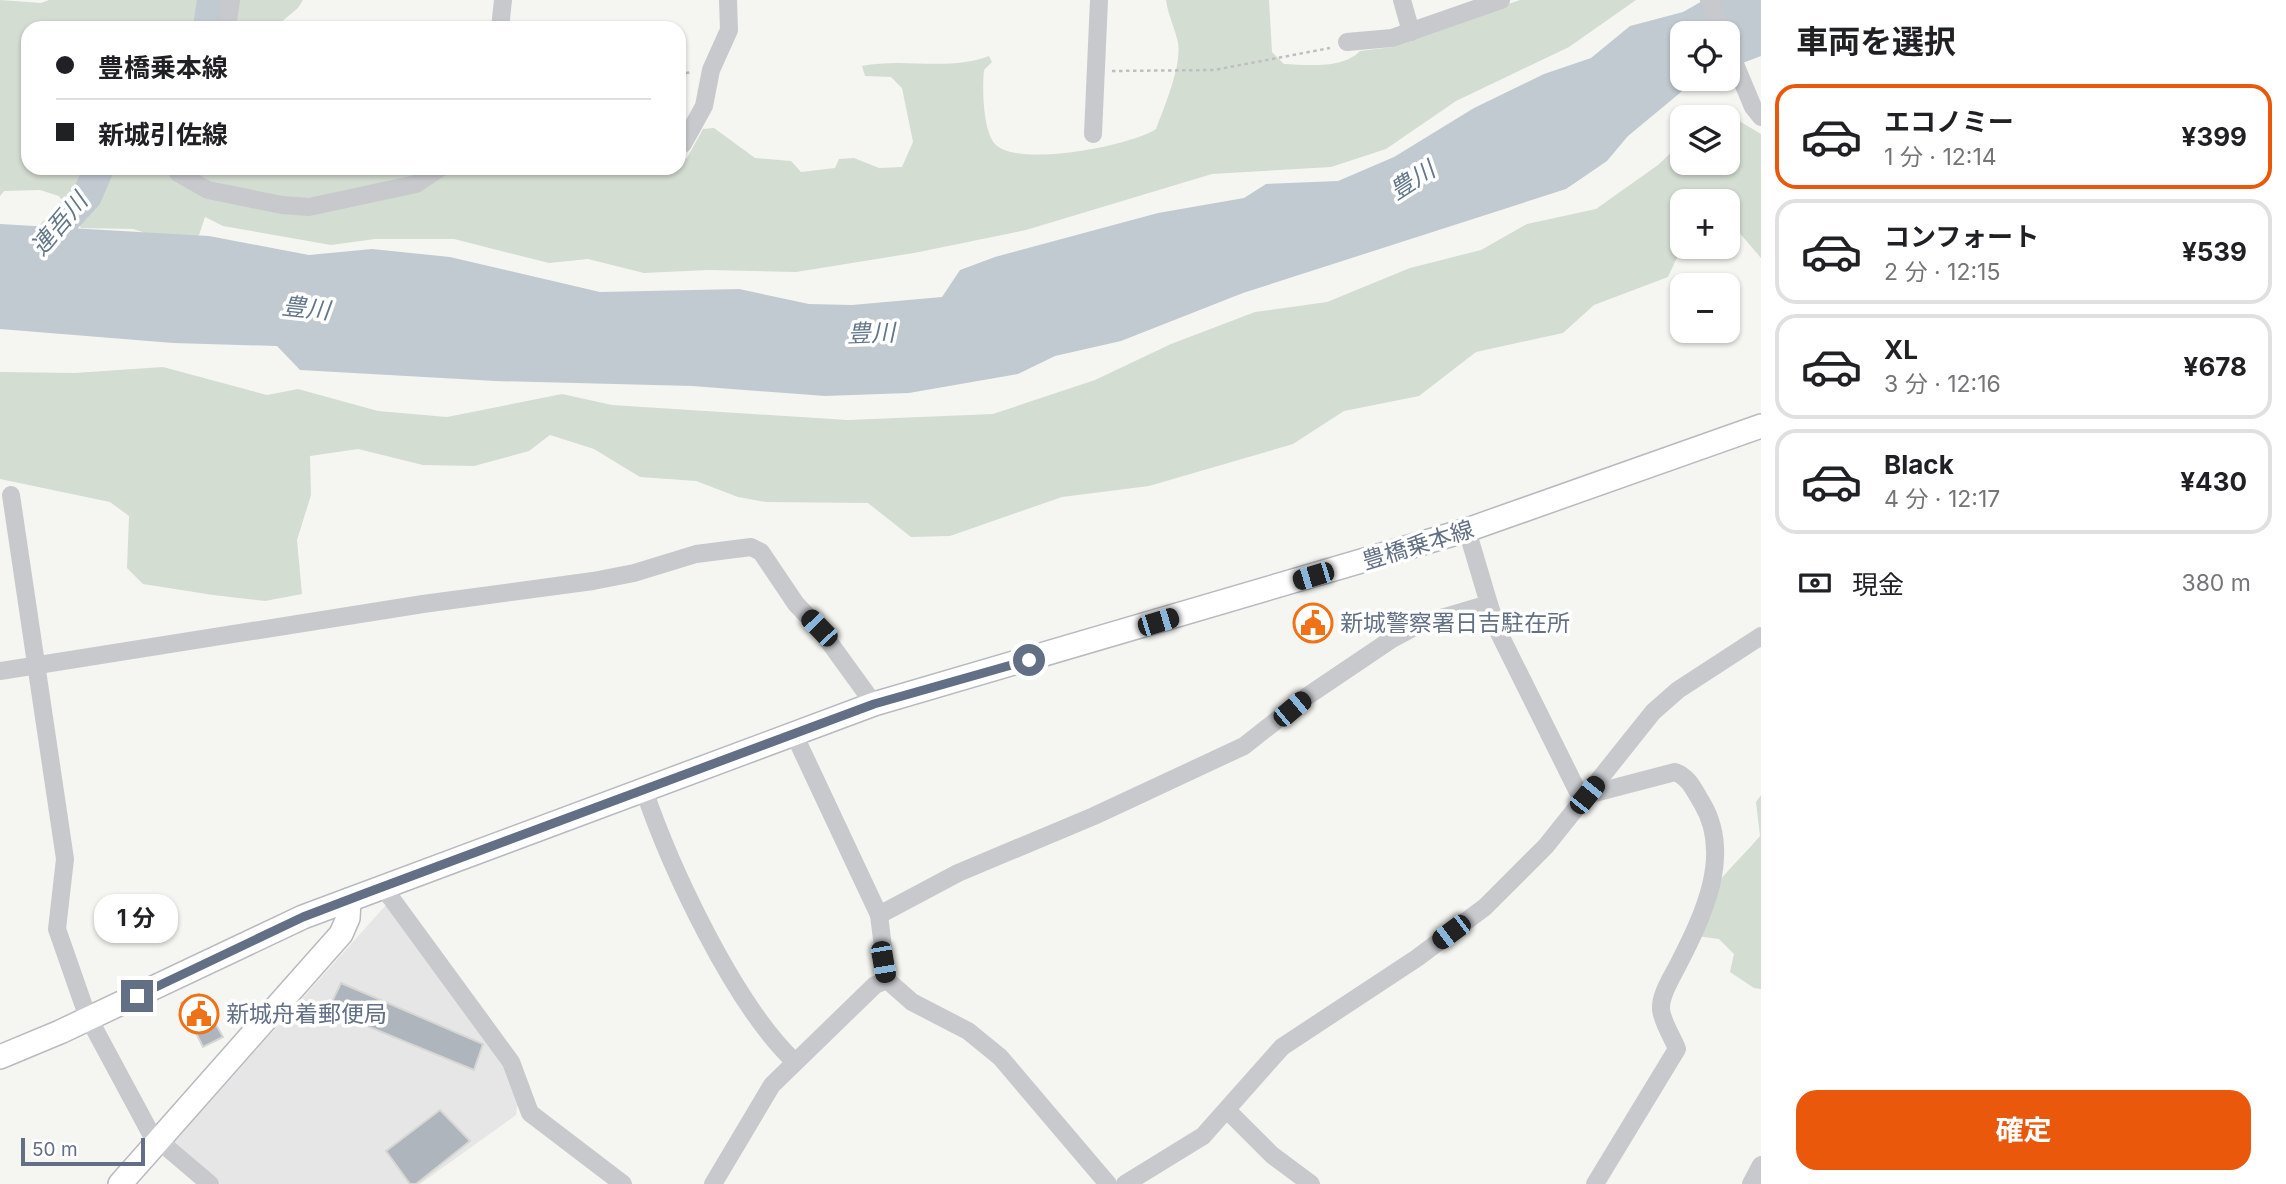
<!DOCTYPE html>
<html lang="ja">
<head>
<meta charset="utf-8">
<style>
	:root { --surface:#fff; --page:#f6f6f6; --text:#202124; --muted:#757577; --line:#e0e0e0; --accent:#ea580c }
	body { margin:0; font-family:Inter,"Noto Sans JP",sans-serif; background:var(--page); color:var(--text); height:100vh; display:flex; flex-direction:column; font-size:26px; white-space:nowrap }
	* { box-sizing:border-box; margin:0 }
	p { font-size:23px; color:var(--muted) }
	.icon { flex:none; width:38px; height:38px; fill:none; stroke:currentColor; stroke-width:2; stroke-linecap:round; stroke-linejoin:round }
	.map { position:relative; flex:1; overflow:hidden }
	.drawer { display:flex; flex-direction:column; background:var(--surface); width:525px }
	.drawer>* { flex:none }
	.guide { position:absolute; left:21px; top:21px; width:665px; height:154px; border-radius:21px; box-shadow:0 2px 5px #0004; display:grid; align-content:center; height:154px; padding:0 35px; background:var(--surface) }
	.tools { position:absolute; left:1670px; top:21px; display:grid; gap:14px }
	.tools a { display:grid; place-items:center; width:70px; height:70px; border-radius:14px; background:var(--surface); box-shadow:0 2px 5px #0004; font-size:35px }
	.scale { position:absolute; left:21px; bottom:18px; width:124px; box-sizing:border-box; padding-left:7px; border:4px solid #626f85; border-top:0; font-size:19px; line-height:24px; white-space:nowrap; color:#626f85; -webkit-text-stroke:5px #fff; paint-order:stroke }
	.end { position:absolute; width:32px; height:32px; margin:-16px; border:9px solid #626f85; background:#fff; box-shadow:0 0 0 4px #fff }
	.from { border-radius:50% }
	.bubble { position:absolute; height:49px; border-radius:21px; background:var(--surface); box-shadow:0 2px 5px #0004; font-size:23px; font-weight:700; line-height:49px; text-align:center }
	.car { position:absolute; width:21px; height:42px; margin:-21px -10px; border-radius:9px; box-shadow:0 0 5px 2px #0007; background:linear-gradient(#222 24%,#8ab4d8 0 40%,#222 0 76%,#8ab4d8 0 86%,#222 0) }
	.guide b { display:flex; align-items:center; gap:24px; height:66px; font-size:26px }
	.guide b+b { border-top:2px solid var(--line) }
	.guide i { width:18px; height:18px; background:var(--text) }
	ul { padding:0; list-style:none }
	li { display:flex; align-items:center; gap:21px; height:105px; margin:0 14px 10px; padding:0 21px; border:4px solid var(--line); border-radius:21px }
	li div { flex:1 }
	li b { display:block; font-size:26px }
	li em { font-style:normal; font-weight:700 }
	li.active { border-color:var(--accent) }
	li>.icon { width:63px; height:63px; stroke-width:1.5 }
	h2 { padding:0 35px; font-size:32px; line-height:84px }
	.pay { display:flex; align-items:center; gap:18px; height:77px; padding:0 35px; font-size:26px }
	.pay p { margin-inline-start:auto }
	.action { display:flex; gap:14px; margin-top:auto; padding:14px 35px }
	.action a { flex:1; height:80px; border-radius:21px; background:var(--accent); color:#fff; font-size:28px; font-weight:700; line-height:80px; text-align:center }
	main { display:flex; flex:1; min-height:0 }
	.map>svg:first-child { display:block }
	.built { fill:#e5e6e5 }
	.green { fill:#d4ddd2 }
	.water { fill:#c2cad1 }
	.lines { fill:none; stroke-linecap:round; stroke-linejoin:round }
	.river { stroke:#c2cad1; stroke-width:30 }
	.building { fill:#afb5bc; stroke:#d6d7d4; stroke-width:2 }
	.major-casing { stroke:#b7babf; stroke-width:26 }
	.path { stroke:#bebfc2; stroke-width:2.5; stroke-dasharray:3.5 3.5; stroke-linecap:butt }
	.minor { stroke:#c7c9cd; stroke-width:18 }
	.major { stroke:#fff; stroke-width:23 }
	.route { stroke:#626f85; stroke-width:9 }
	.labels { text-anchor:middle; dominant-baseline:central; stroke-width:7; stroke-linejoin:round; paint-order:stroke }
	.street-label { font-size:23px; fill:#626f85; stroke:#fff }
	.poi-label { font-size:23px; fill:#626f85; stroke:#fff; text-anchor:start }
	.water-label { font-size:24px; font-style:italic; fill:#637789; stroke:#fff }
</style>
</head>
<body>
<main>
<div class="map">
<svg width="1761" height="1184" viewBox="0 0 1761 1184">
	<rect width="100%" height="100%" fill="#f5f6f1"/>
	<polygon class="built" points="386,905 504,1067 518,1101 516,1115 420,1184 220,1184 173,1143"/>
	<g class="green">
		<path d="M0,0l41,3 8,-3h254l-5,8 -18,15 -1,5h-251v140h651v-8l8,-2 16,-29 11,-1 41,30 36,3 10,11 34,-4 4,-9 15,-1 25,10 23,-1 11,-25 -11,-54 -11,-11 -26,-1 -3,-10c43,-9 84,6 127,-10l3,6 -8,8c-2,18 -1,61 11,74 22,24 135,2 161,-15 8,-21 26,-64 22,-86 -3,-15 -10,-28 -12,-43h103l3,52 12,12c24,1 59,5 76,-13l33,-4 33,-15 94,-32h116l-67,47 -113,54 -70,48 -55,18 -119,7 -186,56 -112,23 -118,19 -88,-2 -64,3 -56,-14 -39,4 -95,-24h-79l-44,6 -108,-19 -18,-9 -6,18 -22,8 -44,-14 -52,-1 -22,-32 -19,-6 -36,1 -4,5z"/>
		<polygon points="1736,119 1761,134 1761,258 1737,230 1727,233 1727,201 1682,201 1682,247 1668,277 1594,305 1563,333 1476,352 1419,396 1344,411 1293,444 1149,486 1062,497 950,536 911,537 868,503 766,502 738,497 696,481 640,477 594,449 550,435 529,451 474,466 423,465 358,449 310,456 311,495 297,540 302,594 265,601 213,595 143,584 127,568 129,516 110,502 0,479 0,372 74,373 163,367 267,395 298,389 378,411 447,417 562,394 612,405 848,420 993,414 1095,380 1171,344 1255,312 1327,302 1410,268 1481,250 1527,224 1596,209 1658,165 1682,142 1682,163 1727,163 1727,121"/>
		<path d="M1761,795v194l-7,-1 -24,-16 4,-18 -15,-15 -23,-3c-2,-39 41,-72 64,-100l-4,-34z"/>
	</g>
	<polygon class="water" points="1704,0 1761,0 1761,56 1727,69 1727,33 1682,33 1682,79 1701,79 1692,83 1628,136 1607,161 1566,189 1243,293 1121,341 1055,356 1018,374 909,393 825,396 692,386 495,381 300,370 277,346 173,343 0,329 0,224 209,236 309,255 372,249 450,257 600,292 739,289 809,304 852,305 942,297 960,270 995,257 1158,213 1244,198 1266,184 1338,181 1394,157 1474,108 1544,74 1591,58 1630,26 1683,12"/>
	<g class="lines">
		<g class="river">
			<polyline points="208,28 212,0"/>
			<polyline points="32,256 87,196 99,168"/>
		</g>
	</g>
	<g class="building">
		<polygon points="341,983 483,1044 474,1070 328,1010"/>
		<polygon points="199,994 223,1037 203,1047 181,1003"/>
		<polygon points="440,1110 470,1141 416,1184 410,1184 386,1151"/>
	</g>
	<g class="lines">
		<defs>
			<g id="major">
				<polyline points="0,1057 60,1032 303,917 874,704 1467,530 1761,426"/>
				<polyline points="120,1184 341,934 348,918 349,900"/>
			</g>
		</defs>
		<use href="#major" class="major-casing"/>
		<g class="path">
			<polyline points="1112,71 1214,70 1330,48"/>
			<polyline points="679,74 693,72"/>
		</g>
		<g class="minor">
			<polyline points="1402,0 1411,32"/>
			<polyline points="1709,0 1722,33"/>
			<polyline points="227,28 231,0"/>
			<polyline points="500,28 503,0"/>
			<polyline points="1347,42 1392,38 1501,0"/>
			<polyline points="1727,45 1753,107 1761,117"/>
			<polyline points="1093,134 1099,0"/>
			<polyline points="683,144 704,106 711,70 729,30 728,0"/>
			<polyline points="176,168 178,173 208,190 282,205 309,207 416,184 440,168"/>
			<polyline points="11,495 65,859 57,929 87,1015 151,1134 210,1184"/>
			<path d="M1489,604l9,27 79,159 10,5 88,-23c14,5 19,18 27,31 31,52 1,113 -24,162 -6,12 -18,30 -17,44 1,13 12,29 16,40l-82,135"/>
			<polyline points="0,671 423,604 593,581 634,573 696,554 751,547 761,552 796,604 819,628 874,704"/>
			<polyline points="794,734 879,915 887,980 912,1002 968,1031 1000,1057 1108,1184"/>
			<path d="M644,790c27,79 90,214 150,271"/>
			<polyline points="383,887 511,1062 530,1113 623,1184"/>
			<polyline points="879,915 958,873 1094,816 1244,746 1306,697 1392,639 1418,625 1489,604 1467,530"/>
			<polyline points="1227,1110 1272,1155 1311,1184"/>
			<polyline points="713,1184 772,1085 875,985 887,980"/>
			<polyline points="1125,1184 1203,1136 1282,1047 1417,958 1485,907 1546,846 1653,712 1678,690 1761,636"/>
			<polyline points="1751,1184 1761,1165"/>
		</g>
		<use href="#major" class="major"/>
	</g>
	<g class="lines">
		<polyline class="route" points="137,996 303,917 366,893 874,704 1029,660"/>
	</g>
	<defs>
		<symbol id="civic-ring" viewBox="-11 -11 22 22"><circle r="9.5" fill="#fff" stroke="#ef7218" stroke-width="1.5"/><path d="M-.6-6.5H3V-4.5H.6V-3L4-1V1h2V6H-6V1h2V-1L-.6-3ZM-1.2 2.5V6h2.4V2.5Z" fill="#ef7218"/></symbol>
	</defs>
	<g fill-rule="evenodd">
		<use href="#civic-ring" x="1291" y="601" width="44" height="44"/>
		<use href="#civic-ring" x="177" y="992" width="44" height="44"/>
	</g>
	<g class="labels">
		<g class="street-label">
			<text transform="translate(1418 545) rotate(-17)">豊橋乗本線</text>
		</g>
		<g class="poi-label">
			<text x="1340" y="623">新城警察署日吉駐在所</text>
			<text x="226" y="1014">新城舟着郵便局</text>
		</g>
		<g class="water-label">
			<text transform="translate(1412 180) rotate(-33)">豊川</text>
			<text transform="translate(59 224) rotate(-50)">連吾川</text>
			<text transform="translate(306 308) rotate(6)">豊川</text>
			<text transform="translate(871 333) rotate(-2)">豊川</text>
		</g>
	</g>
</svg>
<div class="tools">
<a><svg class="icon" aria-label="locate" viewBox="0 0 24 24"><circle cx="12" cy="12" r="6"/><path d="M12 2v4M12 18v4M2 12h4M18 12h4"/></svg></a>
<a><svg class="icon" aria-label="layers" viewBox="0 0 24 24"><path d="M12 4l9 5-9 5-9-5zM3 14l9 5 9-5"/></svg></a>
<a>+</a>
<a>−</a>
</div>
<div class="scale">50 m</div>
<i class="end from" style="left:1029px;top:660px"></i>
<i class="end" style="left:137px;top:996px"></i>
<div class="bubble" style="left:94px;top:894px;width:84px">1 分</div>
<i class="car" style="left:1313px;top:576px;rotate:253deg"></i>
<i class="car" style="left:1158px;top:622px;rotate:73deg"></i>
<i class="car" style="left:819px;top:628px;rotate:316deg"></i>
<i class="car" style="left:1292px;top:709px;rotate:50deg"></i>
<i class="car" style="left:1587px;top:795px;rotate:39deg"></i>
<i class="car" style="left:1451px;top:932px;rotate:233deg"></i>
<i class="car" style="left:883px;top:962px;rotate:170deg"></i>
<div class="guide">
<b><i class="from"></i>豊橋乗本線</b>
<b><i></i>新城引佐線</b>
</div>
</div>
<section class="drawer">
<h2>車両を選択</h2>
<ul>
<li class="active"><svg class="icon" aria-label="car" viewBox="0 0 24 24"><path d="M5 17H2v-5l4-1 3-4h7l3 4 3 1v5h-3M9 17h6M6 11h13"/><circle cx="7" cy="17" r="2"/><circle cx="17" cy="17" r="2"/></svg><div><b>エコノミー</b><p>1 分 · 12:14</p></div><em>¥399</em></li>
<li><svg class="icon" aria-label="car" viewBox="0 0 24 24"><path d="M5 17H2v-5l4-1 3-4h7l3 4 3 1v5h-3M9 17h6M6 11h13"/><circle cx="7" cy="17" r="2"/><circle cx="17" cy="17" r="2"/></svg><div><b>コンフォート</b><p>2 分 · 12:15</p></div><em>¥539</em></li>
<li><svg class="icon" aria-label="car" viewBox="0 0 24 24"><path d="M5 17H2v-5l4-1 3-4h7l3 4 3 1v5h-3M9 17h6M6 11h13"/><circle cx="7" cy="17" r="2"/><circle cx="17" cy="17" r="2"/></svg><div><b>XL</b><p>3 分 · 12:16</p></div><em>¥678</em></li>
<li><svg class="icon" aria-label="car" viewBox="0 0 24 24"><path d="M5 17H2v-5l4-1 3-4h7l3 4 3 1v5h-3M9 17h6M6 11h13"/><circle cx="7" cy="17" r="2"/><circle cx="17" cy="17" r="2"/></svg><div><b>Black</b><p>4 分 · 12:17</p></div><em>¥430</em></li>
</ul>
<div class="pay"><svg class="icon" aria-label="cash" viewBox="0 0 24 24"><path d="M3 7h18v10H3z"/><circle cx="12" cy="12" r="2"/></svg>現金<p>380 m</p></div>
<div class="action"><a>確定</a></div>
</section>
</main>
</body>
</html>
